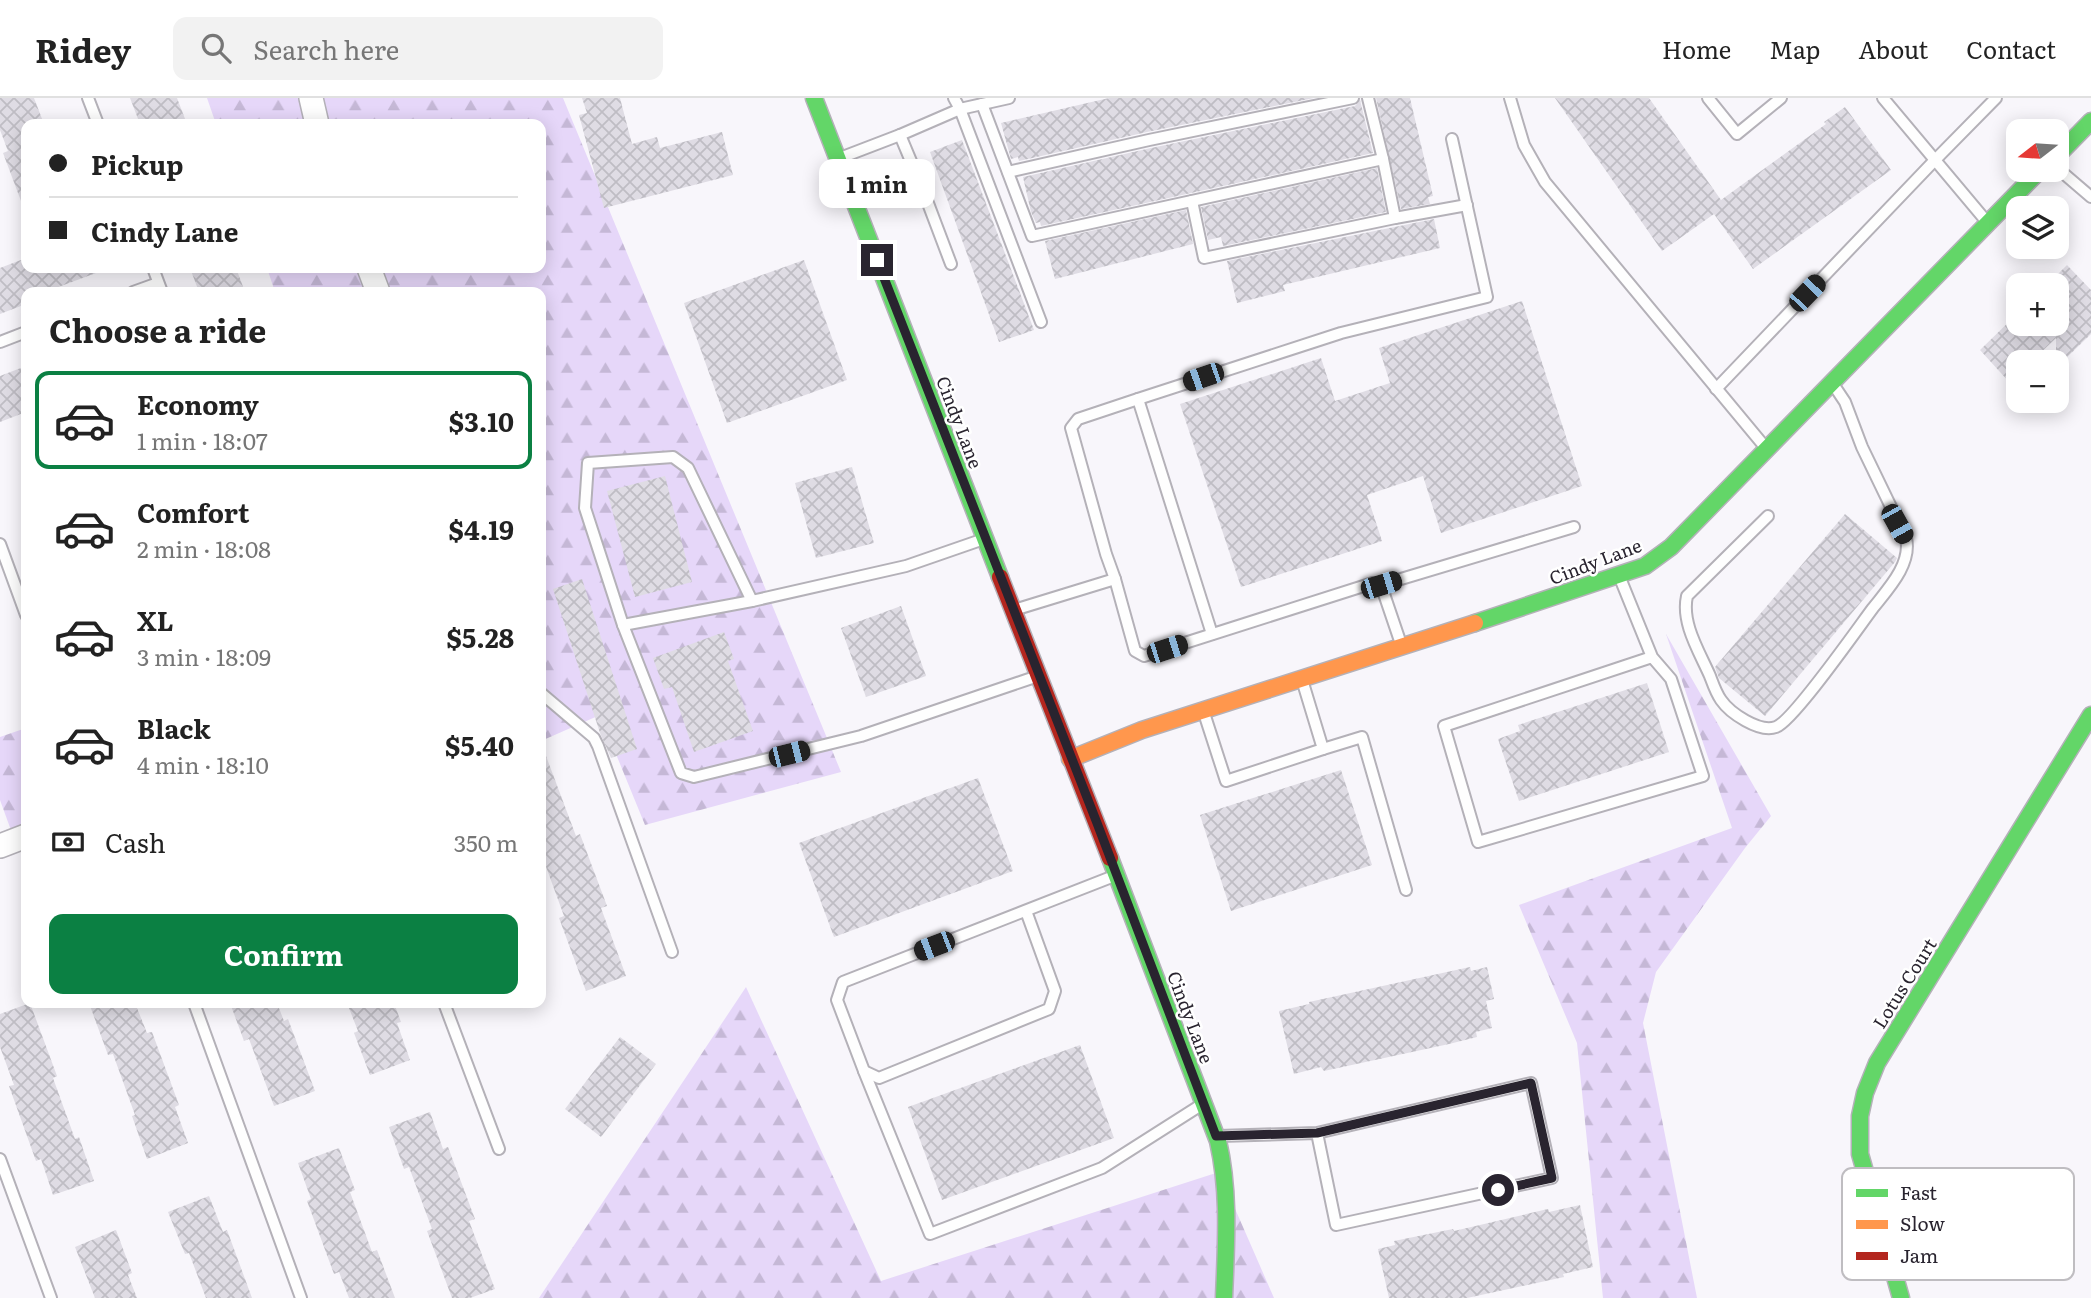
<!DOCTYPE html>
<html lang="en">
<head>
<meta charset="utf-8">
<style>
	:root { --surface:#fff; --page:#f2f2f2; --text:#222; --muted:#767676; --line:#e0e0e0; --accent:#0b8043 }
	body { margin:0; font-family:Literata,serif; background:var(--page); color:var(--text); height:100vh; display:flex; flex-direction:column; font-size:26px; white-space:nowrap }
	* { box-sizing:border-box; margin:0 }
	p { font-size:23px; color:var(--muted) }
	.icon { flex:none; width:38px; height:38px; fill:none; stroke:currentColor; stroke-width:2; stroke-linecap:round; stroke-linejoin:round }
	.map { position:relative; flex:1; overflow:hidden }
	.details { position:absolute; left:21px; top:189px; width:525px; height:721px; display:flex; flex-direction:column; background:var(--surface); border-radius:14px; box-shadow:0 4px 18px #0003 }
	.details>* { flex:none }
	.banner { position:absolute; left:21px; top:21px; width:525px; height:154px; border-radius:14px; box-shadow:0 4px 18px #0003; display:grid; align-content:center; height:154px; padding:0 28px; background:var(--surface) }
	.needle { width:46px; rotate:253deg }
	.tools { position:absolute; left:2006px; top:21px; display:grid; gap:14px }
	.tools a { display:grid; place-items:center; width:63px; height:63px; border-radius:14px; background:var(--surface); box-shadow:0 4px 18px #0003; font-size:35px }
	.end { position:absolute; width:32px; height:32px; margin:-16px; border:9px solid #29242f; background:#fff; box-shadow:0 0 0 4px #fff }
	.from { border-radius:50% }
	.bubble { position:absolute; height:49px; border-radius:14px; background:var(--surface); box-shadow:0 4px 18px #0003; font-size:23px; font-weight:700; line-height:49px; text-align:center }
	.car { position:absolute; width:21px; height:42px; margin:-21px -10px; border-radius:9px; box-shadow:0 0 5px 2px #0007; background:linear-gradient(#222 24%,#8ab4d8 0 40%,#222 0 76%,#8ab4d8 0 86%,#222 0) }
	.banner b { display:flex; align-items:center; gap:24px; height:66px; font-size:26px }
	.banner b+b { border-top:2px solid var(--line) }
	.banner i { width:18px; height:18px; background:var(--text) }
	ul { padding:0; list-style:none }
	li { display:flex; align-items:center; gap:21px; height:98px; margin:0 14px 10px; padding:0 14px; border:4px solid transparent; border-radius:14px }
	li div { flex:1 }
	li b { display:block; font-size:26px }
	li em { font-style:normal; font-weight:700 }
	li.current { border-color:var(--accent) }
	li>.icon { width:63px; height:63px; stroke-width:1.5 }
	h2 { padding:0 28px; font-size:32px; line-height:84px }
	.pay { display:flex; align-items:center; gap:18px; height:77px; padding:0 28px; font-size:26px }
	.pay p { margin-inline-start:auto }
	.action { display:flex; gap:14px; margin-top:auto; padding:14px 28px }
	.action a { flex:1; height:80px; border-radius:14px; background:var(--accent); color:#fff; font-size:28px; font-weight:700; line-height:80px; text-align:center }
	header { display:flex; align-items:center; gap:42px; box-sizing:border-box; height:98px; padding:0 35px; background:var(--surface); border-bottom:2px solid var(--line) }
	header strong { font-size:33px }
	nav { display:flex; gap:38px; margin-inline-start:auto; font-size:24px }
	.search { width:490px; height:63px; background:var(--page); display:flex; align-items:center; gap:18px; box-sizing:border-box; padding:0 24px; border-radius:14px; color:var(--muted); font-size:26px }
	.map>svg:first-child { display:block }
	.forest { fill:url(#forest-firs) }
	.building { fill:url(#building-cross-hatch) }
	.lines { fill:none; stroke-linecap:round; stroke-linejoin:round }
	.lane-casing { stroke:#b4b1b8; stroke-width:14 }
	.street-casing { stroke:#b4b1b8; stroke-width:26 }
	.fast-casing { stroke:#b4b1b8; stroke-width:19 }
	.slow-casing { stroke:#b4b1b8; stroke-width:19 }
	.jam-casing { stroke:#b4b1b8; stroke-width:19 }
	.lane { stroke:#fefefe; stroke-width:10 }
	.street { stroke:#fefefe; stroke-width:23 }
	.fast { stroke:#63d668; stroke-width:16 }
	.slow { stroke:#ff974d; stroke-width:16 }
	.jam { stroke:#b3261e; stroke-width:16 }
	.route { stroke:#29242f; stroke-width:9 }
	.labels { text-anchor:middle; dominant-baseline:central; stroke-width:5; stroke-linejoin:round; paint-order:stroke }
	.street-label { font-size:18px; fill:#29242f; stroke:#fff }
	.key { fill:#fff; stroke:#bfbdc1; stroke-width:2 }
	.key-label { font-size:19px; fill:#29242f }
</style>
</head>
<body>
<header>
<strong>Ridey</strong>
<div class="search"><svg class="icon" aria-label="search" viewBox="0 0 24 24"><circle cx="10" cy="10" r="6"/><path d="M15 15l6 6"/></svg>Search here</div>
<nav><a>Home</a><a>Map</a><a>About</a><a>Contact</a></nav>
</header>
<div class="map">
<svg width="2091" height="1200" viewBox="0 0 2091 1200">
	<defs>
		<pattern id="forest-firs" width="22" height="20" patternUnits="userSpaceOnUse" patternTransform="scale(1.75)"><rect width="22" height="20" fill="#e6d7f9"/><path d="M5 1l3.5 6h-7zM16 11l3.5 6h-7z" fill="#c5b8d6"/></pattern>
		<pattern id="building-cross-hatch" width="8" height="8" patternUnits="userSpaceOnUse" patternTransform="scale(1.75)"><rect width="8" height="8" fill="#dfdce4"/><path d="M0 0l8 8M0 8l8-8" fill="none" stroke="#bfbdc4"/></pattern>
	</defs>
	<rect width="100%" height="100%" fill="#f8f6fb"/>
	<g class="forest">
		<polygon points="207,0 563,0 841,674 645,727 600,617 541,643 541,194 275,194 267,170 541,170 541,26 216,26"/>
		<polygon points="1666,536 1771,718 1745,750 1656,874 1643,925 1697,1200 1603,1200 1577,945 1519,807 1732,730"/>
		<polygon points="26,630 26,743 16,746 0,702 0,639"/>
		<polygon points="746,889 881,1183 1219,1074 1274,1200 539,1200"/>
	</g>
	<g class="building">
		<polygon points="0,0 34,0 44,26 26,26 26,111 24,111 3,55 8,53 0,32"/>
		<polygon points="130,0 177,0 187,26 140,26"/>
		<polygon points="582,0 620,0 632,46 657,39 660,50 722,34 733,77 604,110 579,17 587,15"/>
		<polygon points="1109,0 1314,0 1147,34 1019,63 1018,59 1011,61 1001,25"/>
		<polygon points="1376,0 1410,0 1433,98 1428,99 1430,106 1401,111"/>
		<polygon points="1555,0 1649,0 1721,102 1826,26 1824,24 1845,9 1891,72 1753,171 1714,116 1662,153"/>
		<polygon points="1360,2 1373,55 1041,128 1040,124 1036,125 1031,114 1023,79 1151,50 1355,8"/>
		<polygon points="962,42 1034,232 999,244 930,54"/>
		<polygon points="1377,70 1386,114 1223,148 1221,139 1208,142 1201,109"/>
		<polygon points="1186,112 1193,146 1055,181 1045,143"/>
		<polygon points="1434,121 1440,150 1283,187 1285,193 1237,205 1227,163"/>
		<polygon points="26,160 26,170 104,170 104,172 45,194 26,194 26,206 0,216 0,170"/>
		<polygon points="804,162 847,282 727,325 684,205"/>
		<polygon points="2067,167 2091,192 2091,236 2056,270 2056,240 2031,264 2018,264 2018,277 2010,285 1980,252 2018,215 2018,226 2056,226 2056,187 2047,187"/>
		<polygon points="190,170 236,170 245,194 199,194"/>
		<polygon points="1522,203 1582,388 1441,435 1423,378 1367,397 1382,443 1241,489 1180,306 1321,260 1335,303 1390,285 1379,250"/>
		<polygon points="26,268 26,314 0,324 0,278"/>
		<polygon points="852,369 874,445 816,460 795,385"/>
		<polygon points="665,378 692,484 635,499 607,393"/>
		<polygon points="1845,416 1897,460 1895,464 1765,618 1719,580 1715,569"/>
		<polygon points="582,481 637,651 611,660 600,635 553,491"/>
		<polygon points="901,508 926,578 866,599 841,530"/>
		<polygon points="724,534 734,561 728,563 753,633 694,654 672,589 664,591 653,560"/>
		<polygon points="1647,585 1669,654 1519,703 1498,641 1520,633 1518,627"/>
		<polygon points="543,650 576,738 580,736 607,808 601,810 626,878 586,893 559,820 564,818 541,755 541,651"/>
		<polygon points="1341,672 1372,767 1231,813 1200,717"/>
		<polygon points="978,680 1013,773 834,839 799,745"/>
		<polygon points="1470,869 1471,873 1487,869 1494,901 1486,903 1492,930 1476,934 1477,939 1449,946 1324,973 1321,969 1294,976 1279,913 1309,906 1309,904"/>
		<polygon points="30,905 57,978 53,980 75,1041 79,1039 94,1083 53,1097 41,1061 36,1063 9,988 14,987 0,949 0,916"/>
		<polygon points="89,905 135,905 147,935 152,934 179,1007 175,1009 188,1045 147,1061 132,1018 135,1017 113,956 108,957"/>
		<polygon points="230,905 277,905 284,923 288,921 315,993 274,1008 249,941 244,943"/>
		<polygon points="347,905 394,905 401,924 397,925 410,962 370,977 354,935 358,933"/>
		<polygon points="620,939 656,966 601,1039 565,1011"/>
		<polygon points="1080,947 1114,1040 942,1102 908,1009"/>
		<polygon points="430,1014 443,1051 448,1049 475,1121 469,1123 495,1191 470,1200 452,1200 427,1133 432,1131 409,1069 404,1071 389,1029"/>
		<polygon points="339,1050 355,1092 350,1094 372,1154 377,1152 395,1200 349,1200 339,1174 334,1176 307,1103 311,1101 298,1065"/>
		<polygon points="209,1098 223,1134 227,1132 252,1200 206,1200 189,1155 185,1156 168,1114"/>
		<polygon points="1580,1107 1593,1169 1563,1176 1564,1179 1467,1200 1389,1200 1378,1151 1395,1147 1394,1143 1453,1131 1454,1133 1548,1111 1549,1114"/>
		<polygon points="116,1132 132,1175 128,1177 137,1200 95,1200 75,1149"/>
	</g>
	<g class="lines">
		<defs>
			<g id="lane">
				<polyline points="88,0 98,26"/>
				<polyline points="1009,0 960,11 1041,224"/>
				<polyline points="1510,0 1524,47 1545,84 1765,349"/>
				<polyline points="1708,0 1737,36 1781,0"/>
				<polyline points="1883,0 1987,124"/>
				<polyline points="982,6 1032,138 1383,61"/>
				<polyline points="900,37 960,11 954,0"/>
				<polyline points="840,60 900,37 923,92 951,166"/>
				<polyline points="2056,69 2091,99"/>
				<polyline points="1008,74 1149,42 1353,0"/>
				<polyline points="1192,103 1204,160 1395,120 1383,61 1368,0"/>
				<polyline points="1395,120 1467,107"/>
				<polyline points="153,170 162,194"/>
				<polyline points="133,194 158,185"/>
				<polyline points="0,244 26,234"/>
				<polyline points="1716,291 1935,62 1996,0"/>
				<polyline points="1138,301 1341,235 1487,199 1452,41"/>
				<path d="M1768,418l-81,80c-6,27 12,55 23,80 3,8 6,17 11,24 9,13 38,33 55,27 17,-6 82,-99 97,-119 15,-19 39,-44 33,-70l-44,-91 -17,-45 -12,-18"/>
				<polyline points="981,442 906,468 752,503 688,370 673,359 588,365 585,410 623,527 681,675 694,679 861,638 1035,579"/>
				<polyline points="0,446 26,517"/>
				<polyline points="1620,480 1652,559 1671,581 1703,678 1478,744 1444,628 1652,559"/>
				<polyline points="1115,481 1106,456 1071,330 1078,321 1138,301 1212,536"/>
				<polyline points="1381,487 1574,429"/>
				<polyline points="1014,512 1115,481 1135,553 1144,558 1373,485 1381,487 1401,546"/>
				<polyline points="623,527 752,503"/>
				<polyline points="541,595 594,640 598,648 672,854"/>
				<polyline points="1204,615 1226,683 1323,651 1303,585"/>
				<polyline points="1323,651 1362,639 1406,792"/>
				<polyline points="1026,813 1055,893 1049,911 879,980 864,973 837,902 843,884 1114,778"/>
				<polyline points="194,905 301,1200"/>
				<polyline points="444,905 499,1051"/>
				<polyline points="864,973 930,1136 1102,1070 1201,1007"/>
				<polyline points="1219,1038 1317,1035 1531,985 1552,1080 1336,1127 1317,1035"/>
				<polyline points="0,1061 51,1200"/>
			</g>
			<g id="street">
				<polyline points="311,0 317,26"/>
				<polyline points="369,170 378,194"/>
				<polyline points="0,748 26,738"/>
			</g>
			<g id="fast">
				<polyline points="814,0 1000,479"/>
				<polyline points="2056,59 2091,23"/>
				<polyline points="1475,525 1645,468 1671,449 2040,72"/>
				<path d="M1110,760l108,283c12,52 8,104 6,157"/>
				<polyline points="1901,1200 1860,1056 1860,1018 1865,995 1877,965 2091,617"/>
			</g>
			<polyline id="slow" points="1070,661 1142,632 1475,525"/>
			<polyline id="jam" points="1000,479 1110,760"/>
		</defs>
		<use href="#lane" class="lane-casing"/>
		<use href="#street" class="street-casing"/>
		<use href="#fast" class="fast-casing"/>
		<use href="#slow" class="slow-casing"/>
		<use href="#jam" class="jam-casing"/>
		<use href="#lane" class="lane"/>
		<use href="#street" class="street"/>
		<use href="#fast" class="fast"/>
		<use href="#slow" class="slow"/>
		<use href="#jam" class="jam"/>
	</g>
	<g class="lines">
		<polyline class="route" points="877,162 1097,725 1216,1038 1317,1035 1531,985 1552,1080 1498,1092"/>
	</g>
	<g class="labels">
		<g class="street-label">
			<text transform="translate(960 324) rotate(69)">Cindy Lane</text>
			<text transform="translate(1595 463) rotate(-21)">Cindy Lane</text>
			<text transform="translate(1904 885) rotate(-58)">Lotus Court</text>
			<text transform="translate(1191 919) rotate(69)">Cindy Lane</text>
		</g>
	</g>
	<rect x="1842" y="1070" width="232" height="112" rx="10" class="key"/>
	<rect x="1856" y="1091" width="32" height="8" fill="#63d668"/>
	<rect x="1856" y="1122" width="32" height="9" fill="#ff974d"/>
	<rect x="1856" y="1154" width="32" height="8" fill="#b3261e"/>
	<g class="key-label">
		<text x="1900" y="1102">Fast</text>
		<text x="1900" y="1133">Slow</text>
		<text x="1900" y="1165">Jam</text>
	</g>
</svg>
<div class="tools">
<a><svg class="needle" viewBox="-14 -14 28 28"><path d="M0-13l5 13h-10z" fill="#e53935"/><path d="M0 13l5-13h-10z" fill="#767676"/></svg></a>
<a><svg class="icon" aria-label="layers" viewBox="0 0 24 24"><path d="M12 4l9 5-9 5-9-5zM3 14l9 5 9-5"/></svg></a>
<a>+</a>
<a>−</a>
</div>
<i class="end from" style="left:1498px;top:1092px"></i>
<i class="end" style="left:877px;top:162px"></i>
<div class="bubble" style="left:819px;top:61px;width:116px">1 min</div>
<i class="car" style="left:1807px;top:195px;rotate:44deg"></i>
<i class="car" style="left:1203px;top:279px;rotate:251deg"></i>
<i class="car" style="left:1897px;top:426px;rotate:151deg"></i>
<i class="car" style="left:1381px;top:487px;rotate:73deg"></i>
<i class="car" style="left:1167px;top:551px;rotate:72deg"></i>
<i class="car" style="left:789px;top:656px;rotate:76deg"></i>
<i class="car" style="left:934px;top:848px;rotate:249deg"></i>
<div class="banner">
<b><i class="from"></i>Pickup</b>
<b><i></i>Cindy Lane</b>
</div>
<section class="details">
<h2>Choose a ride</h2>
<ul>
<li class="current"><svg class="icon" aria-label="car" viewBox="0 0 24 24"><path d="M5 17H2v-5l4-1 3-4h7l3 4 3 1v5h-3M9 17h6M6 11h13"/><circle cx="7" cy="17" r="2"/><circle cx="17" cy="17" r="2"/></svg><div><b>Economy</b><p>1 min · 18:07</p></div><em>$3.10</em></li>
<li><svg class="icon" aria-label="car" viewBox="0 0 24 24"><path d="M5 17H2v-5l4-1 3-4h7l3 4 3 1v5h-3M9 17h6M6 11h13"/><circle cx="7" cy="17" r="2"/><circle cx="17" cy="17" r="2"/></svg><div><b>Comfort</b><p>2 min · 18:08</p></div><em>$4.19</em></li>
<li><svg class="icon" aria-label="car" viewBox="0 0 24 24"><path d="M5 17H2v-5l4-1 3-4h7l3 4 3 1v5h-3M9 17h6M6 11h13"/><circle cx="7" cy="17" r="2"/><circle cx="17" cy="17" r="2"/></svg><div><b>XL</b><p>3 min · 18:09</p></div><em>$5.28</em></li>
<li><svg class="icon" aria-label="car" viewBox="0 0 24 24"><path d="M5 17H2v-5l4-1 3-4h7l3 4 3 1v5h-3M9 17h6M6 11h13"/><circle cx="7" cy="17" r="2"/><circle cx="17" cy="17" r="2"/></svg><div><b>Black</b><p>4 min · 18:10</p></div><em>$5.40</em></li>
</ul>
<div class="pay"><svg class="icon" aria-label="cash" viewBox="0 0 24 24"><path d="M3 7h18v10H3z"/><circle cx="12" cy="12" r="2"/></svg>Cash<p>350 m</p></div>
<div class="action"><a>Confirm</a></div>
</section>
</div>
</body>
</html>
